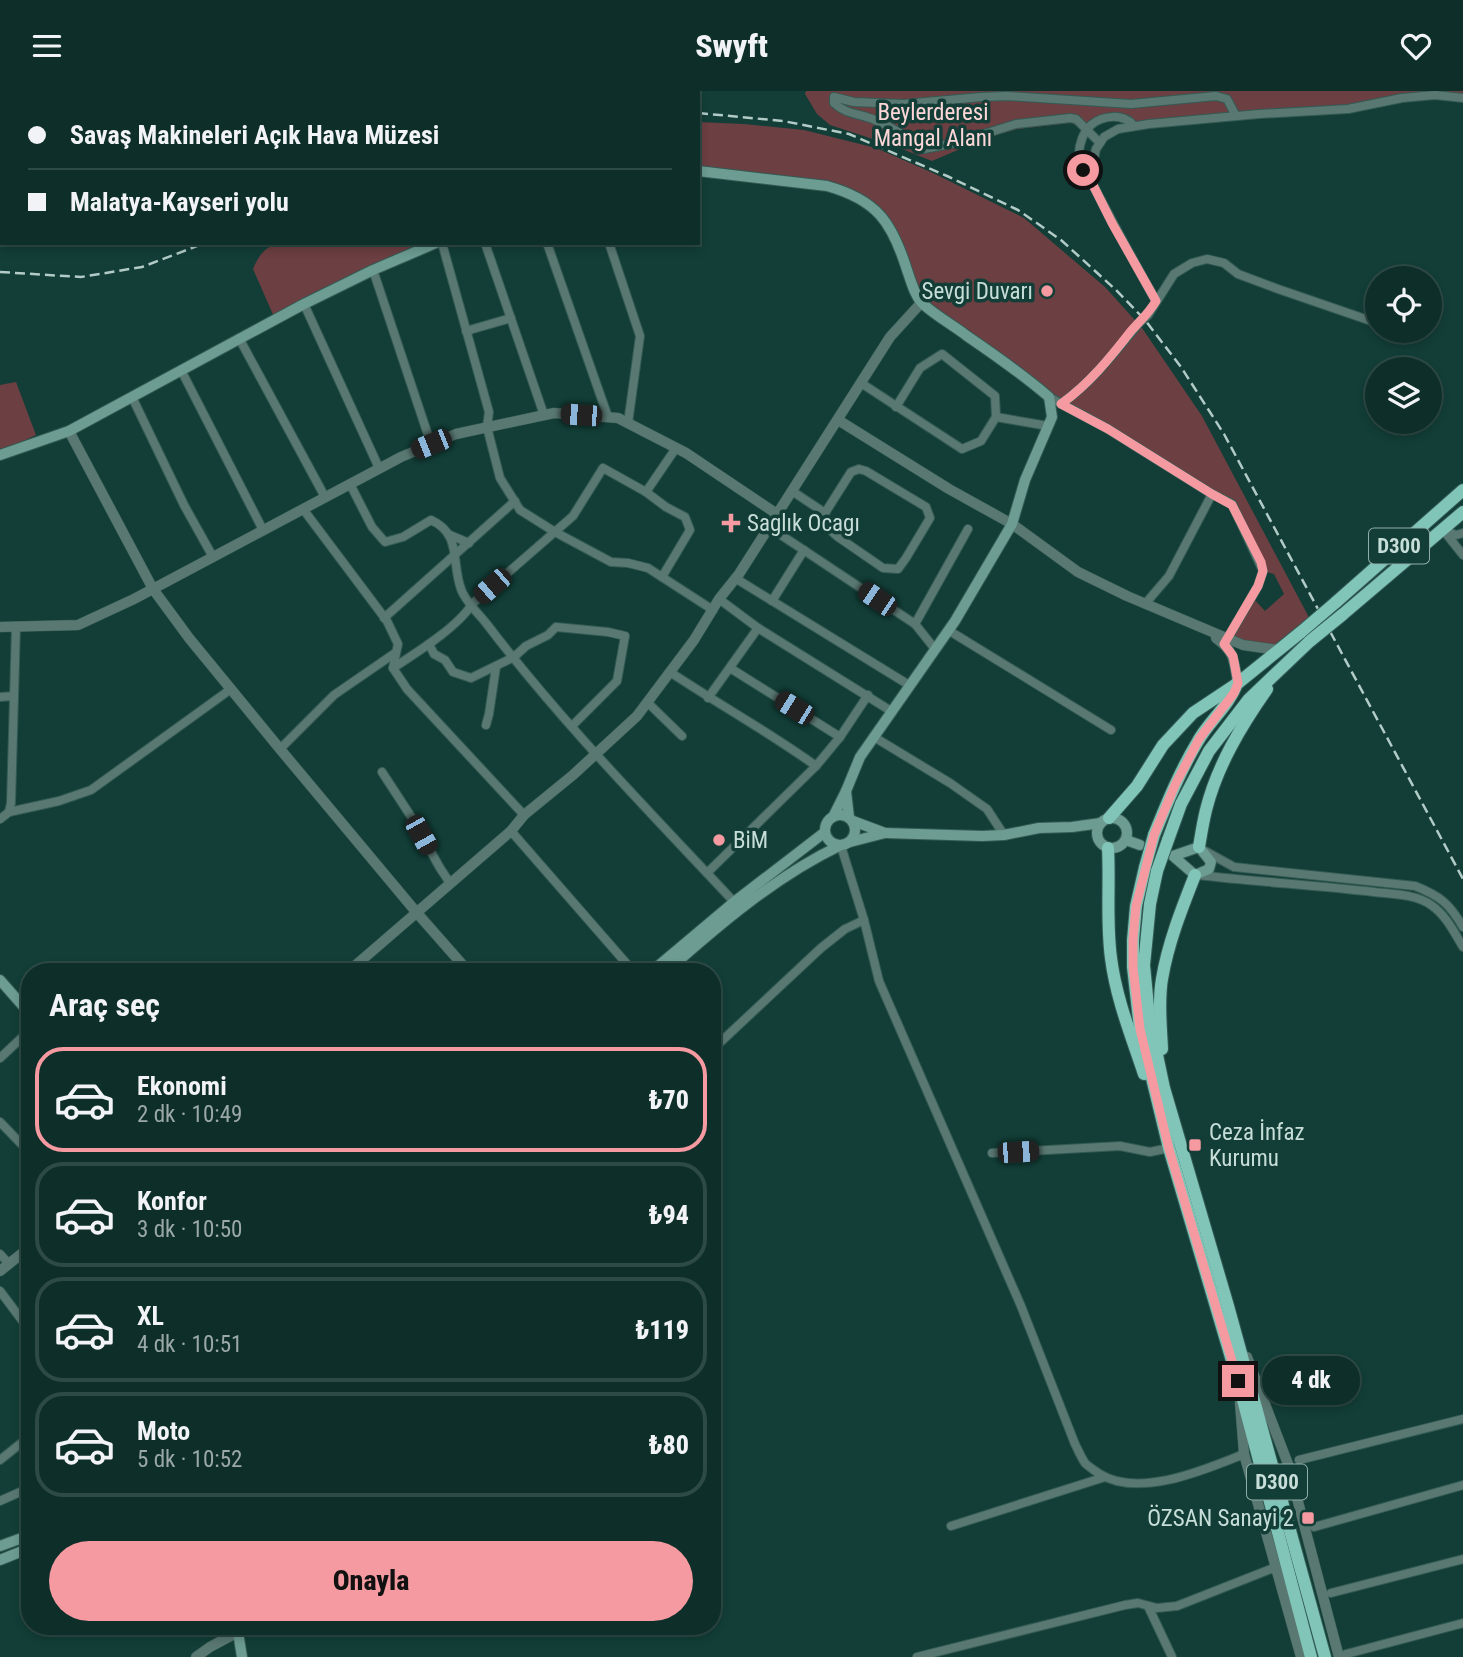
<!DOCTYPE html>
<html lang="tr">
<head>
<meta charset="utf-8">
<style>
	:root { --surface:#0e2e29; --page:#1c3a35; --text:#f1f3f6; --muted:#9ba8a8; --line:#2e4a46; --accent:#f49aa0 }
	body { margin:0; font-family:"Roboto Condensed",sans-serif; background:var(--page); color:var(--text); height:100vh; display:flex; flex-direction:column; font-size:26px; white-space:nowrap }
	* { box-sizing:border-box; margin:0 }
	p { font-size:23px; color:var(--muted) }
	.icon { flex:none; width:38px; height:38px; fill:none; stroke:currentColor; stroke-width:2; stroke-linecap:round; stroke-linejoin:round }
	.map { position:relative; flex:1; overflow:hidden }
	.details { position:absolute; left:21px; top:872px; width:700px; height:672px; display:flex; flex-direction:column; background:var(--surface); border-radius:28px; box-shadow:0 4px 10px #0003,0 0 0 2px var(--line) }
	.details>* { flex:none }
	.hud { position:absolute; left:0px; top:0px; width:700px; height:154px; box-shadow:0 4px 10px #0003,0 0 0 2px var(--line); display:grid; align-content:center; height:154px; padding:0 28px; background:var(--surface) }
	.controls { position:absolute; left:1365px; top:175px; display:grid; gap:14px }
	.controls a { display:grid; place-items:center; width:77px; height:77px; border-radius:50%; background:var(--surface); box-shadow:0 4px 10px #0003,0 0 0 2px var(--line); font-size:35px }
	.end { position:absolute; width:32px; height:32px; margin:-16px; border:9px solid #f49aa0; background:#111; box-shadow:0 0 0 4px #111 }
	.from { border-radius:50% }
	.bubble { position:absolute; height:49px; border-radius:24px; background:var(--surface); box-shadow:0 4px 10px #0003,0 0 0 2px var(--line); font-size:23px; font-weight:800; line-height:49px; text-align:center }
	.car { position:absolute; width:21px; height:42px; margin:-21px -10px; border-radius:9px; box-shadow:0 0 5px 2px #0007; background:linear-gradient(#222 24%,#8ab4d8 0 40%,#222 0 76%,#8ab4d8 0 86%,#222 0) }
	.hud b { display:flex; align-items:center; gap:24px; height:66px; font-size:26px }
	.hud b+b { border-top:2px solid var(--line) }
	.hud i { width:18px; height:18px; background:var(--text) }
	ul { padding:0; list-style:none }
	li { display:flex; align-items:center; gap:21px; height:105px; margin:0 14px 10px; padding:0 14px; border:4px solid var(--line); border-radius:28px }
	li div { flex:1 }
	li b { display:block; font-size:26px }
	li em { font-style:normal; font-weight:800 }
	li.current { border-color:var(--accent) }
	li>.icon { width:63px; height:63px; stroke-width:1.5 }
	h2 { padding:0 28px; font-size:32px; line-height:84px }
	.cta { display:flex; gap:14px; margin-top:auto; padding:14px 28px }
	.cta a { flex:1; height:80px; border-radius:42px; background:var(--accent); color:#111; font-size:28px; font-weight:800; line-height:80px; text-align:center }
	header { display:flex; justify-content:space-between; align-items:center; height:91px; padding:0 28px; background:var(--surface); font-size:32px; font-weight:800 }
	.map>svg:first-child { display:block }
	.green { fill:#6c3f42 }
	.water { fill:#38050f; stroke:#63464b; stroke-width:2 }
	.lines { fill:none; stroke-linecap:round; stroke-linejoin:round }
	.minor-casing { stroke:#335b54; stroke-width:10 }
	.tertiary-casing { stroke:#335b54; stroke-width:11 }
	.secondary-casing { stroke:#335b54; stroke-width:12 }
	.trunk-casing { stroke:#335b54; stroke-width:14 }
	.minor { stroke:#5a7872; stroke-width:8 }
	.tertiary { stroke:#5a7872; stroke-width:10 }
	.secondary { stroke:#6c9c92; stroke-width:10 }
	.trunk { stroke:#80c5b8; stroke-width:12 }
	.rail { stroke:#b2cbc6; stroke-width:2.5; stroke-dasharray:10 5; stroke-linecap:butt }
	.minor-bridge-casing { stroke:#335b54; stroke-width:10; stroke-linecap:butt }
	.trunk-bridge-casing { stroke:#335b54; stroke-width:14; stroke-linecap:butt }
	.minor-bridge { stroke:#5a7872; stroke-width:8 }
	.trunk-bridge { stroke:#80c5b8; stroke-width:12 }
	.route { stroke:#f49aa0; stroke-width:9 }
	.poi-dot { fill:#f49aa0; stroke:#123e37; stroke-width:2.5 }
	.labels { text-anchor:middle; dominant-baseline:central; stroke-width:7; stroke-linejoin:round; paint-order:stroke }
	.shield { fill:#123e37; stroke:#91ada8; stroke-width:2 }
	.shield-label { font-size:21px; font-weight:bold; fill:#c7ddd8 }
	.park-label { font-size:23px; fill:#fed7d8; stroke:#123e37 }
	.poi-label { font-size:23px; fill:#c7ddd8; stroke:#123e37; text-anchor:start }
</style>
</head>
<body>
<header><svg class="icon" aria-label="menu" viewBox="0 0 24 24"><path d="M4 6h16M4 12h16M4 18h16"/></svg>Swyft<svg class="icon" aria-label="heart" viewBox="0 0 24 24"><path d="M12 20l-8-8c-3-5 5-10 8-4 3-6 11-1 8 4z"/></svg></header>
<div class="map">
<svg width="1463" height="1566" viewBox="0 0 1463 1566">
	<rect width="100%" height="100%" fill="#123e37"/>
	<g class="green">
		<polygon points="806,0 1463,0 1463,7 1435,4 1348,18 1134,35 1129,29 1107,27 1087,39 1071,32 1018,38 986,47 932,70 897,56 830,34 817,23 805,3"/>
		<polygon points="698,31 744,33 804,39 876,57 933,82 1024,127 1105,196 1142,237 1202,325 1312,532 1278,559 1228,548 1252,506 1265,520 1284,503 1274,483 1263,480 1232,414 1049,306 921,212 890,137 844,100 698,80"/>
		<path d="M278,152h159l-162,76 -22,-50c6,-14 11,-21 25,-26z"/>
		<polygon points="16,291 36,344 13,355 0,358 0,294"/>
	</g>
	<polygon class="water" points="0,0 433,0 428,2 2,2 2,73 0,73"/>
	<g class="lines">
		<defs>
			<g id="minor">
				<path d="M1134,35c-10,-13 -31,-11 -43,-1 -8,7 -12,20 -12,29 0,12 8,19 13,29 21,40 42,79 64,118"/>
				<path d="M1100,52l-24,-24 -6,-1 -54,6 -61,19 -31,6c-16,-12 -31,-21 -49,-29 -14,-6 -30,-6 -41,-17v-6l20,5 50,2 77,-7 26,-1 124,8 85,-8 11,3 9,17"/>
				<polyline points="1090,88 1096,58 1104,46 1118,38 1149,33 1259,23 1348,18 1402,7 1435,4 1463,7"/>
				<polyline points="442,152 489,321 487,336 500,387 520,419 555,441 611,471 628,472 648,477 713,519"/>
				<polyline points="485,152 544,324"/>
				<polyline points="547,152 608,326"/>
				<polyline points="609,152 640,245 628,332"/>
				<polyline points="373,179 431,353"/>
				<polyline points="304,213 379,377"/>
				<polyline points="1148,224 1174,183 1192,172 1207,168 1224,172 1238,183 1278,198 1377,232"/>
				<polyline points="466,240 511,227"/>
				<polyline points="239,247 325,406"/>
				<polyline points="181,279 263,439"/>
				<polyline points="861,292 962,358 981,350 996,326 1048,335"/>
				<polyline points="132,306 184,414 213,466"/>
				<polyline points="1049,306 1108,338 1212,403 1169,485 1145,513"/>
				<path d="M1061,313c31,-22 54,-52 78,-81"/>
				<polyline points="896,316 920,277 942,263 995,305 996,326"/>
				<path d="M350,393l22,43 13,15 18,-5 28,-17c31,14 20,42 30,69 4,12 17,24 25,34 76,100 165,190 250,281"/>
				<polyline points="792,400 825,422 828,437 838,446 883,477 898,478 906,467 930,427 926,416 866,380 859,378 851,381 825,422"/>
				<polyline points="646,401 666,416 685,426 690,439 662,486"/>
				<polyline points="1212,403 1232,413 1263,480 1258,495 1226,550"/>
				<polyline points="303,418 387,530 398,553 393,577 407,598 524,724"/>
				<polyline points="769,436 915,533 935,558"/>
				<polyline points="1443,439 1463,464"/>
				<polyline points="1443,439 1456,444 1463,442"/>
				<polyline points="450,444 469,452"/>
				<polyline points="735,487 909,594"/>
				<polyline points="719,508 758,537 891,620"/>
				<polyline points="772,510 804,459"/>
				<polyline points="384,527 515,410"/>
				<polyline points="915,533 968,438"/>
				<polyline points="948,539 1111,639"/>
				<polyline points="429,553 434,563 445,569 453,581 471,587 514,566 526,555 548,544 556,536 608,541 625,545 617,590 572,635"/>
				<path d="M393,577c23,-15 65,-41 79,-64l101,-88 30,-48 43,24 30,-44"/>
				<polyline points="730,577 840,646"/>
				<path d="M670,581c48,32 99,60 146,94"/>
				<polyline points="0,606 14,605"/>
				<polyline points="708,607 758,537"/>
				<polyline points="647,611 682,645"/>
				<polyline points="486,634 489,623 496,576"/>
				<polyline points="874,646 950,692 987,718 1004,744"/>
				<polyline points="280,658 334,604 395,562"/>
				<polyline points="382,681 412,727 440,777 450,792"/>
				<polyline points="9,721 11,712 16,535"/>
				<polyline points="0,728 9,721 59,710 91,699 231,598"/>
				<polyline points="511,740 633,880"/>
				<path d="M841,755l23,74 15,61 142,325 54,138c3,6 6,13 10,19 4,4 9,7 13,10 40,26 106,-3 146,-19"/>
				<path d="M1205,760l29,16 181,19c25,10 34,17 48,41"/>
				<polyline points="707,782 816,675 840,646 868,604"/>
				<path d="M1198,784c59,7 117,10 176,17 18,2 42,2 57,13 15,10 23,27 32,42"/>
				<polyline points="712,959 821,857 845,838 864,829"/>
				<polyline points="0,967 30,939"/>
				<polyline points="0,1031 30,1062"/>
				<polyline points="992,1062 1120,1055 1150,1061 1169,1057"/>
				<polyline points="0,1163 9,1173"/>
				<polyline points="0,1200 30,1240"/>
				<polyline points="0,1369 30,1345"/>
				<polyline points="1299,1369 1463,1328"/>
				<polyline points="0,1410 29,1397 30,1398"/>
				<polyline points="951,1435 1105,1386"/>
				<polyline points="1314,1436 1463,1394"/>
				<polyline points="1331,1502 1463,1468"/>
				<polyline points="1148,1515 1172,1566"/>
				<polyline points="1346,1563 1463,1532"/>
				<polyline points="917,1566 1125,1514 1138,1512 1157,1517 1177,1515 1276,1476"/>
			</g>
			<g id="tertiary">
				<polyline points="838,329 949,398 1012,433 1078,481 1127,505 1243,554 1278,559"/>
				<polyline points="69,340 153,498 189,547 280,658 417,822 468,880"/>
				<polyline points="0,536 78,534 134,508 401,366 456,343 554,322 618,327 686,362 777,423"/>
				<path d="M1216,547c20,15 17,22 22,45"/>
				<polyline points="349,880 511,740 524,724 573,684 637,625 694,549 719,508 739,483 890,246 921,212"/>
				<polyline points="0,1180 30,1156"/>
				<polyline points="1247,1266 1288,1373 1339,1566"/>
				<polyline points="1240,1312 1244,1363 1301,1566"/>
				<polyline points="196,1566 210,1556 238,1541"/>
			</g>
			<g id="secondary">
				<path d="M698,80l129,15c50,14 65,36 80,84 4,11 8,27 16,34 13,12 30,21 44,32 28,19 56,39 82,61l3,20 -27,63 -13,44 -57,97 -95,136 -14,34"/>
				<polyline points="0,364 69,340 304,213 373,179 436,152"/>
				<circle cx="840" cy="739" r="15"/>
				<polyline points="833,726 846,700 849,726"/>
				<circle cx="1112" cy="742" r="15"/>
				<polyline points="885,742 982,745 1004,744 1039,737 1072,736 1101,732"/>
				<polyline points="1126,749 1140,754"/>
				<polyline points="850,751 885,742 853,730"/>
				<polygon points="1199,756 1211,771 1209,778 1195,784 1173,765"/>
				<polyline points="652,880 734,811 825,741"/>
				<path d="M667,880c53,-47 108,-94 172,-125"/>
				<polyline points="0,889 30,923"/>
				<polyline points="0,1455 30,1444"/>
				<polyline points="0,1469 30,1457"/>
				<polyline points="237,1535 242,1566"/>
			</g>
			<g id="trunk">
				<polyline points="1335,512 1463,399"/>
				<polyline points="1342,524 1463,421"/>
				<polyline points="1109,727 1137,695 1163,654 1193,622 1238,592 1301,541"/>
				<path d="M1154,744c13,-32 26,-64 44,-94 11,-20 32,-36 39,-58"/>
				<polyline points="1168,749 1181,713 1209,660 1249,608 1310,550"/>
				<path d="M1199,756c2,-12 4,-25 7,-37 11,-44 35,-84 61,-121"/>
				<path d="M1108,757c2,37 -2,73 3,110 5,40 20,77 33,116"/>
				<polyline points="1145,776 1136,815 1133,849 1133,876 1140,938 1169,1057 1238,1290 1311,1566"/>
				<polyline points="1157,780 1150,813 1144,874 1149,926 1164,997 1228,1215 1325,1566"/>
				<path d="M1162,958c-1,-23 -4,-47 0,-70 6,-36 20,-71 33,-104"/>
			</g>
		</defs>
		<use href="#minor" class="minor-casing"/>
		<use href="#tertiary" class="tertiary-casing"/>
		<use href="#secondary" class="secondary-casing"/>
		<use href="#trunk" class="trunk-casing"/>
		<use href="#minor" class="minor"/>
		<use href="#tertiary" class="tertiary"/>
		<use href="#secondary" class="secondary"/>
		<use href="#trunk" class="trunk"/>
		<g class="rail">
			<polyline points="698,22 783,30 849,43 947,85 1018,119 1061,149 1116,199 1145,229 1181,276 1224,343 1463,788"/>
			<polyline points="0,181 81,186 142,176 205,152"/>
		</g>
		<defs>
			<polyline id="minor-bridge" points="1139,232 1148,224"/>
			<g id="trunk-bridge">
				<polyline points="1301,541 1335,512"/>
				<polyline points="1310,550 1342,524"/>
				<polyline points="1145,776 1154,744"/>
				<polyline points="1157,780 1168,749"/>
			</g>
		</defs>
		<use href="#minor-bridge" class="minor-bridge-casing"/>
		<use href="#trunk-bridge" class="trunk-bridge-casing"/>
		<use href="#minor-bridge" class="minor-bridge"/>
		<use href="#trunk-bridge" class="trunk-bridge"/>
	</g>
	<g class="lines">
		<path class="route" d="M1083,79l7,9 22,44 44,78c-7,12 -16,20 -25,30 -21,27 -42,53 -70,73l47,25 104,65 20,11 29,57 2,9 -5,15 -34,58 9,12 5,27 -4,10 -35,46 -24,46 -21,50 -18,71 -3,34v27l7,62 29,120 69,232"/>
	</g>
	<g class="poi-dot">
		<circle cx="1047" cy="200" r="7"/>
		<path d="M727.5 421.5h7v7h7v7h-7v7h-7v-7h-7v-7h7z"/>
		<circle cx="719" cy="749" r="7"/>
		<rect x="1188" y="1047" width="14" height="14" rx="3.5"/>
		<rect x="1301" y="1420" width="14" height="14" rx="3.5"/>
	</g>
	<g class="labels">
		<g class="shield">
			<rect x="1369" y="437.5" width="60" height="35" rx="5"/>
			<rect x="1247" y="1373.5" width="60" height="35" rx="5"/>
		</g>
		<g class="shield-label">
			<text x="1399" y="455">D300</text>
			<text x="1277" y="1391">D300</text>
		</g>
		<g class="park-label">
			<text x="933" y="21">Beylerderesi<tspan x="933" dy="26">Mangal Alanı</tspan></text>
		</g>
		<g class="poi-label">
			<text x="1033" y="200" text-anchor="end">Sevgi Duvarı</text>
			<text x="747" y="432">Saglık Ocagı</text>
			<text x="733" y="749">BiM</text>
			<text x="1209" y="1041">Ceza İnfaz<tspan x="1209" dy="26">Kurumu</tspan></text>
			<text x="1294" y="1427" text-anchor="end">ÖZSAN Sanayi 2</text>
		</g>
	</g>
</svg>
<div class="controls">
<a><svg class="icon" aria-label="locate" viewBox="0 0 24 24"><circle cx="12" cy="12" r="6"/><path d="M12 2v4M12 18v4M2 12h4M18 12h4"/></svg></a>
<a><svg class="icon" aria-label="layers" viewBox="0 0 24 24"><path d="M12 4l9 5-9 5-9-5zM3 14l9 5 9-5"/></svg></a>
</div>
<i class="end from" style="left:1083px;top:79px"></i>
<i class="end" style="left:1238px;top:1290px"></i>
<div class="bubble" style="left:1262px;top:1265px;width:98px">4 dk</div>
<i class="car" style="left:581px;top:324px;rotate:274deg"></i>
<i class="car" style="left:431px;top:353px;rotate:248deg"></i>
<i class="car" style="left:492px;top:495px;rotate:229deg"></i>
<i class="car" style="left:877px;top:508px;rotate:304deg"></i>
<i class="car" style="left:794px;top:617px;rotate:302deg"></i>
<i class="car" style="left:421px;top:744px;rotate:151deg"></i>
<i class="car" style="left:1018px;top:1061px;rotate:87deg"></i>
<div class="hud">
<b><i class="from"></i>Savaş Makineleri Açık Hava Müzesi</b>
<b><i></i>Malatya-Kayseri yolu</b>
</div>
<section class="details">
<h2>Araç seç</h2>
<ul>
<li class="current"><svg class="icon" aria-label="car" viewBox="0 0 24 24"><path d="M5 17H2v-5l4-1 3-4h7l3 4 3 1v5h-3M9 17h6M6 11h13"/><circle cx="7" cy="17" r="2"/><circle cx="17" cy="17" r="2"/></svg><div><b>Ekonomi</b><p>2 dk · 10:49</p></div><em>₺70</em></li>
<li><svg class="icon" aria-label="car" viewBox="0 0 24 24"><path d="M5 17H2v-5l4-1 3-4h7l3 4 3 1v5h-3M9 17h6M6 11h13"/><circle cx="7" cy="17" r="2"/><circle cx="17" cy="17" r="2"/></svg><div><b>Konfor</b><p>3 dk · 10:50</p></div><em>₺94</em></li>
<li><svg class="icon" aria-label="car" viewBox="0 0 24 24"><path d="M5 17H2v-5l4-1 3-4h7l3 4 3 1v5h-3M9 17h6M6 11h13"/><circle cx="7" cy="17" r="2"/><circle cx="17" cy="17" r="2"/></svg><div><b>XL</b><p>4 dk · 10:51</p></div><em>₺119</em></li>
<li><svg class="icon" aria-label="car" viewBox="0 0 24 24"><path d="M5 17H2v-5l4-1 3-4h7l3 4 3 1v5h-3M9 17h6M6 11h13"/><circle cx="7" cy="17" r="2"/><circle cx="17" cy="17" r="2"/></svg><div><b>Moto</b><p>5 dk · 10:52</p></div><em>₺80</em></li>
</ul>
<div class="cta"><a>Onayla</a></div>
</section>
</div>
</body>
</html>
